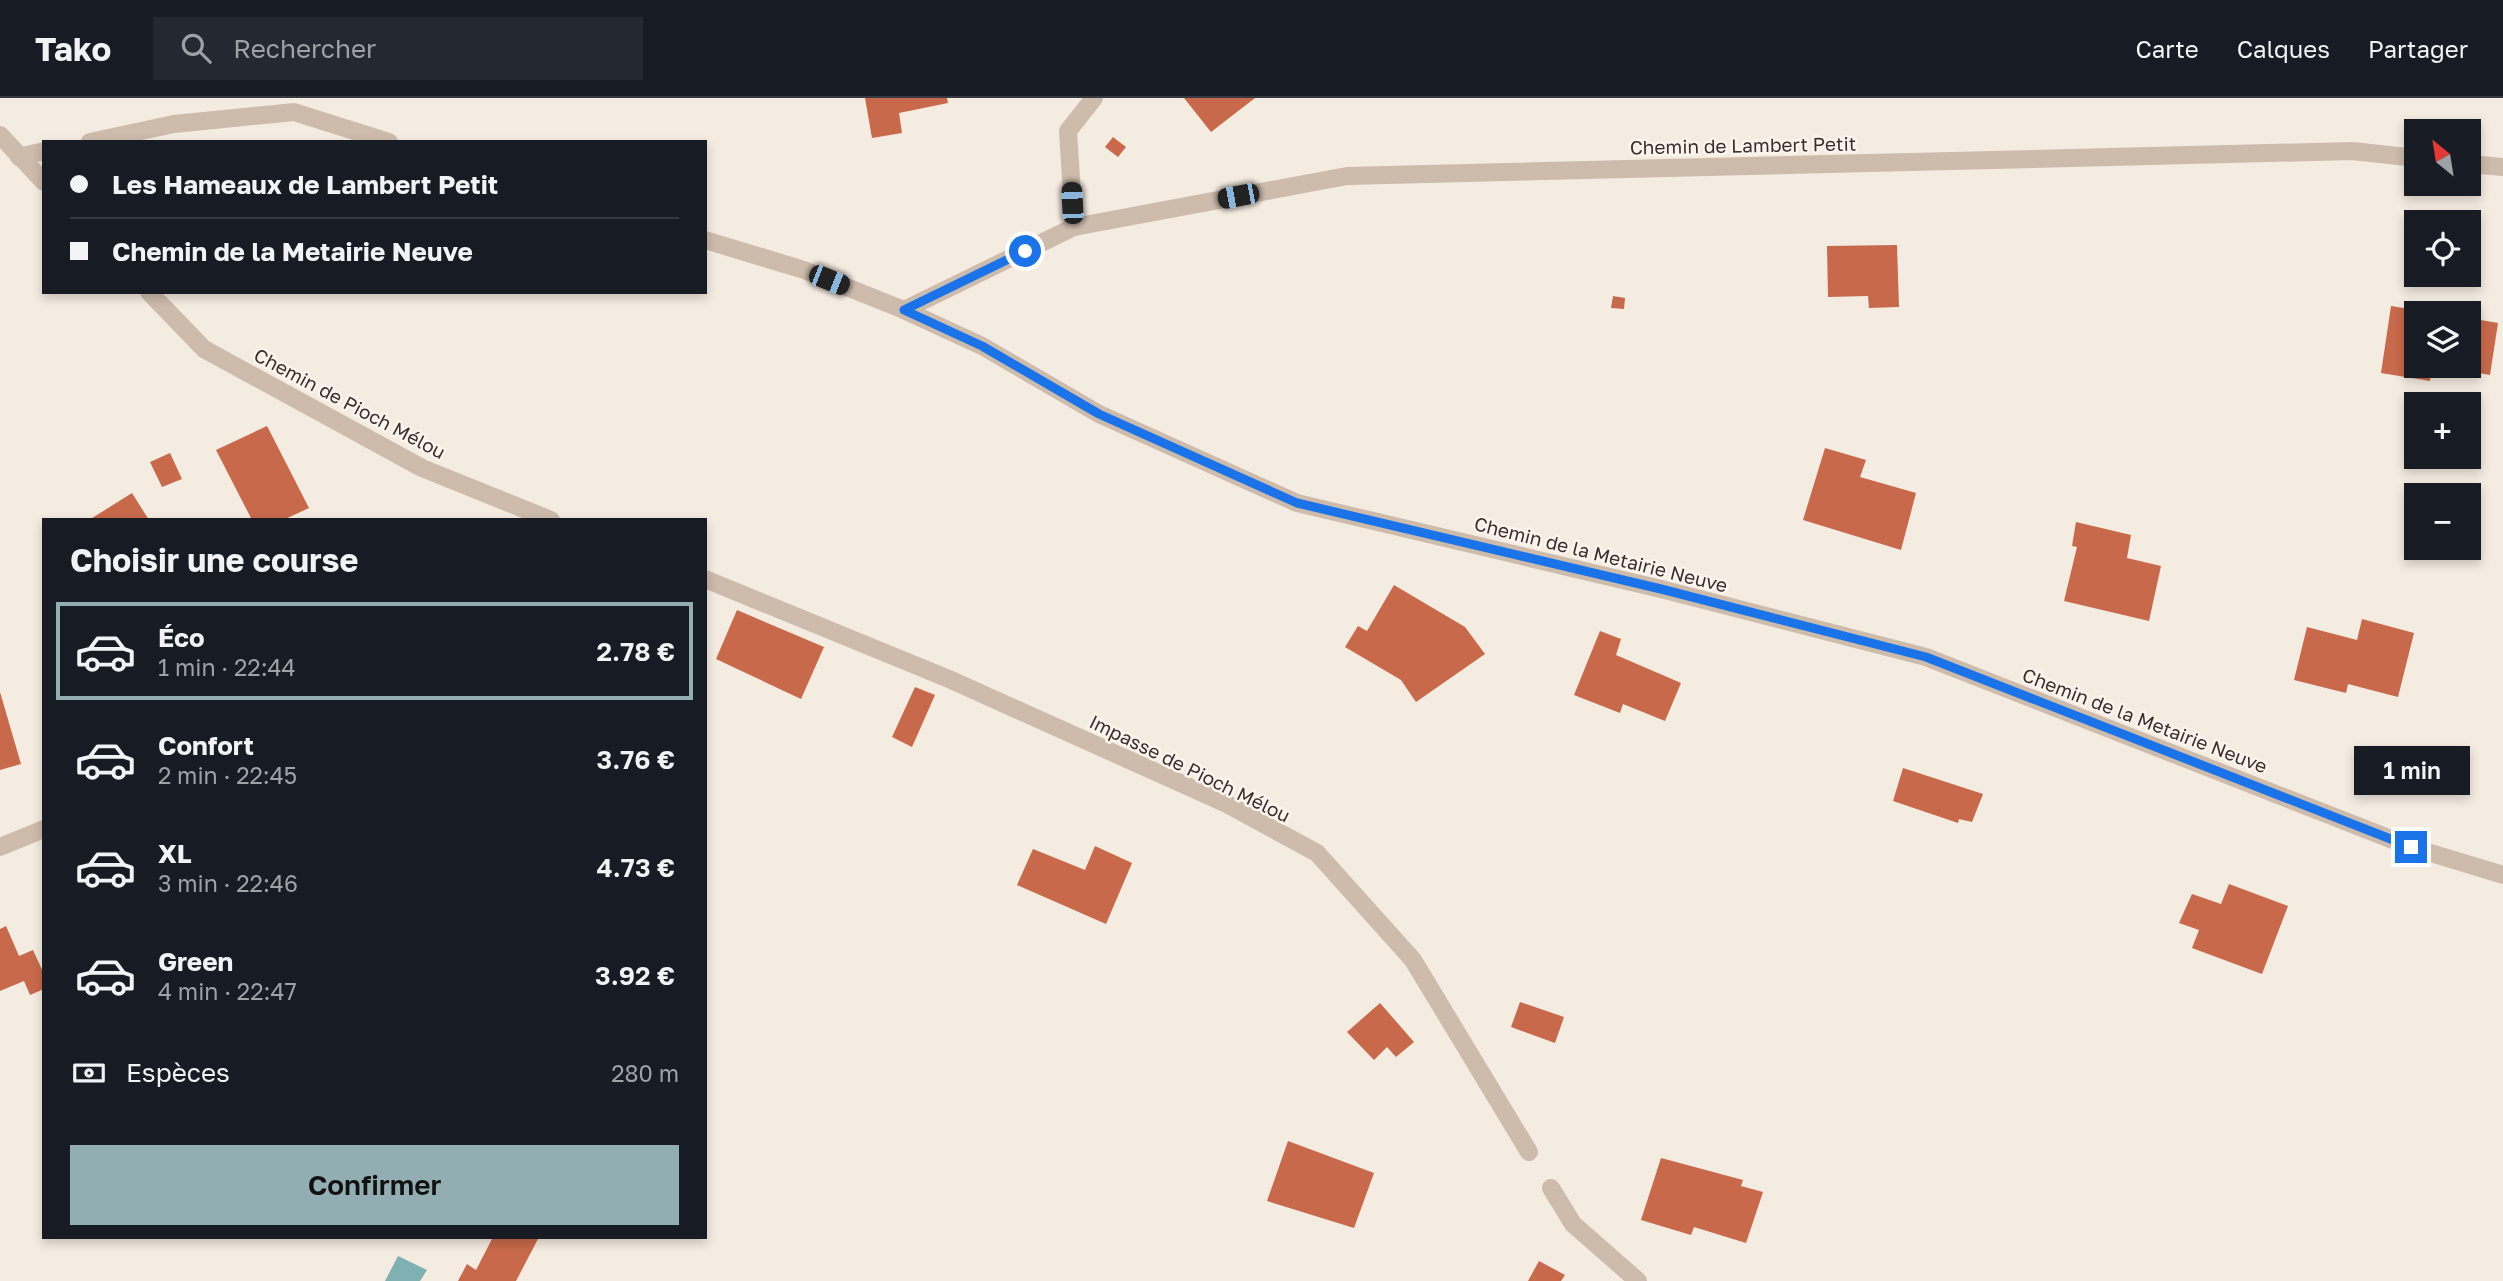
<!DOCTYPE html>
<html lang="fr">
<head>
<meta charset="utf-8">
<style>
	:root { --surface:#171b24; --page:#242831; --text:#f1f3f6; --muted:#9ea1a6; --line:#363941; --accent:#92aeb2 }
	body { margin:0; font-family:"Golos Text",sans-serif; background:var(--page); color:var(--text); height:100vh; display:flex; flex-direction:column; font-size:26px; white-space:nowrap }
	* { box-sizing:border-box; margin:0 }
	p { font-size:23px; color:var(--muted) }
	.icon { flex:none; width:38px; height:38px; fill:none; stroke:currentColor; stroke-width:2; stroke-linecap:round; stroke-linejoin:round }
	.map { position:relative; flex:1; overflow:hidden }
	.details { position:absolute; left:42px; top:420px; width:665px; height:721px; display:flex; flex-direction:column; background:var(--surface); border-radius:0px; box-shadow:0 4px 10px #0003 }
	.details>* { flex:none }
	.banner { position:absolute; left:42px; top:42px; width:665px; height:154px; border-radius:0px; box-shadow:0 4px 10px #0003; display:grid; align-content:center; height:154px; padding:0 28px; background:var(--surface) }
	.needle { width:46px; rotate:330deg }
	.fabs { position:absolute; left:2404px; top:21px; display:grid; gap:14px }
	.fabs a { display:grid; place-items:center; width:77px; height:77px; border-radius:0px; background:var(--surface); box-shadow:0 4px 10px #0003; font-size:35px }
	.end { position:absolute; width:32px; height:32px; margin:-16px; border:9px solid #1a73e8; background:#fff; box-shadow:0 0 0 4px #fff }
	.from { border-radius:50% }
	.bubble { position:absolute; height:49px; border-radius:0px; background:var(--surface); box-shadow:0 4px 10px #0003; font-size:23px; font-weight:600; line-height:49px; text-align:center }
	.car { position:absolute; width:21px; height:42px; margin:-21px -10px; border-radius:9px; box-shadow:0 0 5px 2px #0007; background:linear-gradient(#222 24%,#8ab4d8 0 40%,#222 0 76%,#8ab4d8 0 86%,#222 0) }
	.banner b { display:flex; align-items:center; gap:24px; height:66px; font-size:26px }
	.banner b+b { border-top:2px solid var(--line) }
	.banner i { width:18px; height:18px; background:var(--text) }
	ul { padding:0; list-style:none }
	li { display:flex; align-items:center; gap:21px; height:98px; margin:0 14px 10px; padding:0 14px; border:4px solid transparent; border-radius:0px }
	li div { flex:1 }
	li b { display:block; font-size:26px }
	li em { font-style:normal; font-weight:600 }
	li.on { border-color:var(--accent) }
	li>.icon { width:63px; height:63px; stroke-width:1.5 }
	h2 { padding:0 28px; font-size:32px; line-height:84px }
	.pay { display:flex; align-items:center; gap:18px; height:77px; padding:0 28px; font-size:26px }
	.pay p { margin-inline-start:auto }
	.button { display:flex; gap:14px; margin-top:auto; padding:14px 28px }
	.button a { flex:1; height:80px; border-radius:0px; background:var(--accent); color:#111; font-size:28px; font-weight:600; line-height:80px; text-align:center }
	header { display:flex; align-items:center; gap:42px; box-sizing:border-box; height:98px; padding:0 35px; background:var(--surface); border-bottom:2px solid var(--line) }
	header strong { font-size:33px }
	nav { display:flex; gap:38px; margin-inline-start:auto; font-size:24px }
	.search { width:490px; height:63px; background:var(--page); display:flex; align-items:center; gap:18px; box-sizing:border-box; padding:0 24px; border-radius:0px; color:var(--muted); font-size:26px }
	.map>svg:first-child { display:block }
	.water { fill:#7fb0b2 }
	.building { fill:#c8694b }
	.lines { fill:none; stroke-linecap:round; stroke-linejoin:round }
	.minor { stroke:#cdbbac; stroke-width:18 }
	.route { stroke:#1a73e8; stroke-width:9 }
	.labels { text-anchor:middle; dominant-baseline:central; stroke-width:5; stroke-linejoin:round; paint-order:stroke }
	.street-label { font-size:19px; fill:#3b302b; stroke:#fbf5ee }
</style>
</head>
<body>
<header>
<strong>Tako</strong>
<div class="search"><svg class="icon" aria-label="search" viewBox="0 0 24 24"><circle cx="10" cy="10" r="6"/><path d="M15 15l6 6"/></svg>Rechercher</div>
<nav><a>Carte</a><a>Calques</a><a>Partager</a></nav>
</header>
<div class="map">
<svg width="2503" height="1183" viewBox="0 0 2503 1183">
	<rect width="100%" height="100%" fill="#f4ebe1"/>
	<polygon class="water" points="398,1158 427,1172 420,1183 385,1183"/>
	<g class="building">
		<polygon points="865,0 947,0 948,5 899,15 902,35 872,40"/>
		<polygon points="1184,0 1255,0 1211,34"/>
		<polygon points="1113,39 1126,49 1118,59 1105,49"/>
		<polygon points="1897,147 1899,209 1869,210 1868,198 1828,199 1827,148"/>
		<polygon points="1613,198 1625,200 1624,211 1611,210"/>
		<polygon points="2391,208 2429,214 2417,215 2417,268 2432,268 2430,283 2381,275"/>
		<polygon points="2469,220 2498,225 2490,277 2443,269 2469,268"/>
		<polygon points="267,328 309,410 283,422 252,422 216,352"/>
		<polygon points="1825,350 1866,362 1860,379 1916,395 1901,452 1803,422"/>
		<polygon points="170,355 182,381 162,389 150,364"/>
		<polygon points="132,395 149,422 89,422"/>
		<polygon points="2076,424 2131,437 2127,460 2161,468 2149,523 2064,503 2077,449 2072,448"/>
		<polygon points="1394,487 1465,529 1485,556 1416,604 1401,582 1345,549 1358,528 1367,533"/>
		<polygon points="737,512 824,549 801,601 716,561"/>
		<polygon points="2362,521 2414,535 2398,599 2348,586 2346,595 2294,582 2307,529 2357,542"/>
		<polygon points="1600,533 1621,541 1616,557 1681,585 1665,623 1623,606 1620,615 1574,597"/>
		<polygon points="915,589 935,597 912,649 892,639"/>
		<polygon points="0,594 21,666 0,672"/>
		<polygon points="1903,670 1983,696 1972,724 1959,721 1958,725 1893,703"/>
		<polygon points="1095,748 1132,765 1106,826 1017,787 1033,751 1085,772"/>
		<polygon points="2229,786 2288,808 2262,876 2192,850 2199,832 2179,825 2192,796 2221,806"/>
		<polygon points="6,828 19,858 33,852 44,876 44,891 30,897 24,883 0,893 0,831"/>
		<polygon points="1520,904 1564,919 1555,945 1511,929"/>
		<polygon points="1380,905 1414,944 1396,959 1387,949 1374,962 1347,934"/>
		<polygon points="1288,1043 1374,1075 1354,1130 1267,1103"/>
		<polygon points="1661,1060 1743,1082 1741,1088 1763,1094 1746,1145 1694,1129 1691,1137 1641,1122"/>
		<polygon points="493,1139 538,1141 516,1183 458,1183 467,1166 476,1172"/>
		<polygon points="1539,1163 1565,1177 1561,1183 1528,1183"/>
	</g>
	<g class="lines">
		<g class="minor">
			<polyline points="0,37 44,84"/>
			<polyline points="90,44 174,26 294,14 389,44"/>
			<polyline points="19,59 44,53"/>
			<polyline points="2469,66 2503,69"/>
			<polyline points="1074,129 1068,33 1094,0"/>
			<polyline points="705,142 804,172 904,212 982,248 1099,316 1297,405 1661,491 1926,559 2411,749 2503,777"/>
			<polyline points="149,194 204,251 422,370 551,422"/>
			<polyline points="904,212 1074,129 1347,78 2352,53 2417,60"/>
			<polyline points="705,481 949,581 1227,706 1317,755 1413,862 1529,1054"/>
			<polyline points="0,749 44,731"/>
			<polyline points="1551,1090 1573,1126 1638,1183"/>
		</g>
	</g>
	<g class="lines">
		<polyline class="route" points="1025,153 904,212 982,248 1099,316 1297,405 1661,491 1926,559 2411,749"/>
	</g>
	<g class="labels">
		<g class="street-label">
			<text transform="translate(1743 47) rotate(-1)">Chemin de Lambert Petit</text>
			<text transform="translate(350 305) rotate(28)">Chemin de Pioch Mélou</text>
			<text transform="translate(1601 456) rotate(14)">Chemin de la Metairie Neuve</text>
			<text transform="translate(2145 622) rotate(21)">Chemin de la Metairie Neuve</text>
			<text transform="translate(1190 670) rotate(26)">Impasse de Pioch Mélou</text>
		</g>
	</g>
</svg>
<div class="fabs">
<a><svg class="needle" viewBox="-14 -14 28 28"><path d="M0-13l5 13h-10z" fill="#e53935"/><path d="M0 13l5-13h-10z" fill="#9ea1a6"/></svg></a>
<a><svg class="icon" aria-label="locate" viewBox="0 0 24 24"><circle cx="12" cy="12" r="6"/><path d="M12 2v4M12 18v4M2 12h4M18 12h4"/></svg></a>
<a><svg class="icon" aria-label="layers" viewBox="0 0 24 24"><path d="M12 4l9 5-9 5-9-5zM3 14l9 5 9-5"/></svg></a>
<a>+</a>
<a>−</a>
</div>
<i class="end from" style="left:1025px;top:153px"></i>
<i class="end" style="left:2411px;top:749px"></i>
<div class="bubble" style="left:2354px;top:648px;width:116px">1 min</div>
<i class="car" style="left:1238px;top:98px;rotate:259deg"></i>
<i class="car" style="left:1072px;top:105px;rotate:357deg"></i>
<i class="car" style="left:829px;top:182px;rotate:112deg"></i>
<div class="banner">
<b><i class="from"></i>Les Hameaux de Lambert Petit</b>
<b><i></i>Chemin de la Metairie Neuve</b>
</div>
<section class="details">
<h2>Choisir une course</h2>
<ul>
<li class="on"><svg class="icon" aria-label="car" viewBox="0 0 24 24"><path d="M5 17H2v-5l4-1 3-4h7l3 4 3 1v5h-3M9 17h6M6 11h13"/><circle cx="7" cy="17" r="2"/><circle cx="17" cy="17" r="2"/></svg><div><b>Éco</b><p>1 min · 22:44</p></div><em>2.78 €</em></li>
<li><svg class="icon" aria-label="car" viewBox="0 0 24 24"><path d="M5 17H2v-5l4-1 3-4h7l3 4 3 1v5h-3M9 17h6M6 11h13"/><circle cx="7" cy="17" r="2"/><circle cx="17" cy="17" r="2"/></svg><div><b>Confort</b><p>2 min · 22:45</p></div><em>3.76 €</em></li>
<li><svg class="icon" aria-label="car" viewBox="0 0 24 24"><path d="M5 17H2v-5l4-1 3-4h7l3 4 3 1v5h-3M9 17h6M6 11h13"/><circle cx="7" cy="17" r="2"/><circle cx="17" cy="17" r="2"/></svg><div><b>XL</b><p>3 min · 22:46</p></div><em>4.73 €</em></li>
<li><svg class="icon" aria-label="car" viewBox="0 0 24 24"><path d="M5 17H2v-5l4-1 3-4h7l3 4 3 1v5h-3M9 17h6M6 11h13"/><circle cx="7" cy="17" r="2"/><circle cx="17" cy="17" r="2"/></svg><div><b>Green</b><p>4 min · 22:47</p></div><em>3.92 €</em></li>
</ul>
<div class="pay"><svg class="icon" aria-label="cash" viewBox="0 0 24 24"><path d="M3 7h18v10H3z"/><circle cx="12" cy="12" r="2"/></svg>Espèces<p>280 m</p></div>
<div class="button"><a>Confirmer</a></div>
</section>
</div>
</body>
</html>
